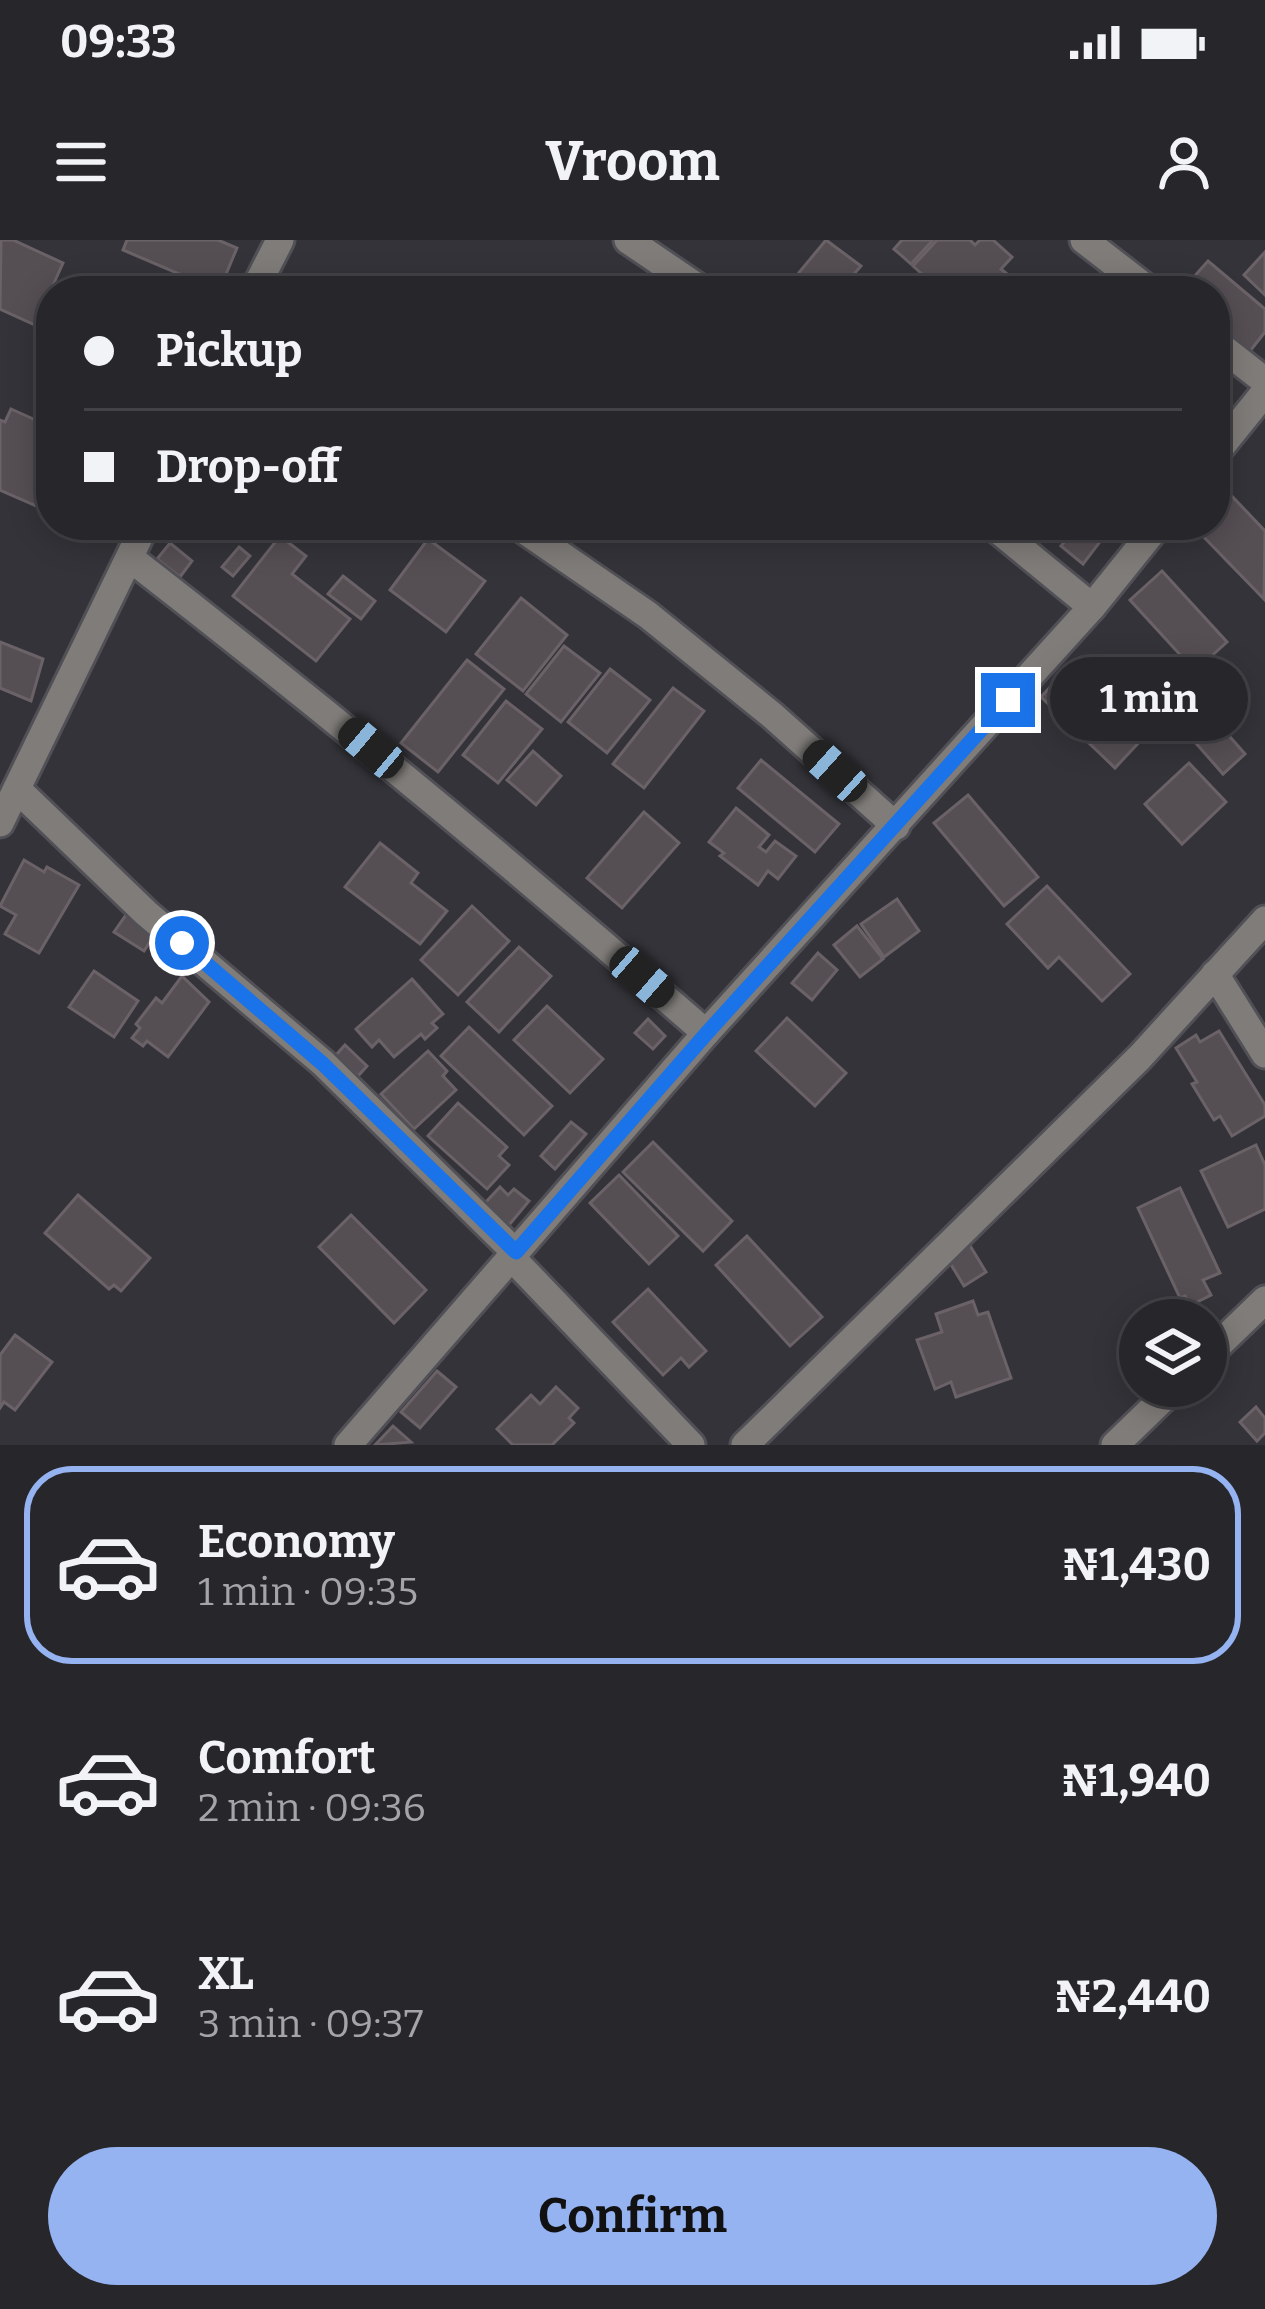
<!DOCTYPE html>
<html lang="en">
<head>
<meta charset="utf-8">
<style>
	:root { --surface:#27262b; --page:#2f2e33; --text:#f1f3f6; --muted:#a4a5a9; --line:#434347; --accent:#95b2f1 }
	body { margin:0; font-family:Bitter,serif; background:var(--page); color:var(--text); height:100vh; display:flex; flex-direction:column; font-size:45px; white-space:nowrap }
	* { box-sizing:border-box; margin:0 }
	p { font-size:39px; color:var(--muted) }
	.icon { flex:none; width:66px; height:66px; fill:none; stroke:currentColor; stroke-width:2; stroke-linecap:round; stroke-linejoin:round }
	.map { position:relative; height:1205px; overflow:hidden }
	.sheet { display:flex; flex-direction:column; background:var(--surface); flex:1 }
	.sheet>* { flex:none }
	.guide { position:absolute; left:36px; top:36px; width:1194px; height:264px; border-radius:48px; box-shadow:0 6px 30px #0003,0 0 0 3px var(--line); display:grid; align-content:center; height:264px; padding:0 48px; background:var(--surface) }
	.tools { position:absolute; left:1119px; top:1059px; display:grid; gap:24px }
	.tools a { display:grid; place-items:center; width:108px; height:108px; border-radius:50%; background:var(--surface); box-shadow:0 6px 30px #0003,0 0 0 3px var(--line); font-size:60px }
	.end { position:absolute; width:54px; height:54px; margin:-27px; border:15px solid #1a73e8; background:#fff; box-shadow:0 0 0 6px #fff }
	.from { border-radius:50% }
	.bubble { position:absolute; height:84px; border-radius:42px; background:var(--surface); box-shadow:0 6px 30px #0003,0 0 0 3px var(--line); font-size:39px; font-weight:700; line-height:84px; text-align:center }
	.car { position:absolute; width:36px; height:72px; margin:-36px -18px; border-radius:15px; box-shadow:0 0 9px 3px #0007; background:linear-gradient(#222 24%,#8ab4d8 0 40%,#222 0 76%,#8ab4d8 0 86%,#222 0) }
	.guide b { display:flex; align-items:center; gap:42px; height:114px; font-size:45px }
	.guide b+b { border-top:3px solid var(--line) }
	.guide i { width:30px; height:30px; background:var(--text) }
	ul { padding:21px 0 0; list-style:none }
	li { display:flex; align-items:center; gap:36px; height:198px; margin:0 24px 18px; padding:0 24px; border:6px solid transparent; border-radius:48px }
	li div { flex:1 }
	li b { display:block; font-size:45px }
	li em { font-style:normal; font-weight:700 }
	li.on { border-color:var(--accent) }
	li>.icon { width:108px; height:108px; stroke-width:1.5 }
	.button { display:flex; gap:24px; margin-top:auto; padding:24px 48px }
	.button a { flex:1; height:138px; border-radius:72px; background:var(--accent); color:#111; font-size:48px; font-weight:700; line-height:138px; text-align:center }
	.status { display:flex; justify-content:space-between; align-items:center; height:84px; padding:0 60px; background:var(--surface); direction:ltr }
	.status svg { height:33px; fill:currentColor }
	header { display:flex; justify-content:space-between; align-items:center; height:156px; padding:0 48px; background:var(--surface); font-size:54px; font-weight:700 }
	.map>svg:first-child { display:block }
	.building { fill:#554e53; stroke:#6a6267; stroke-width:3 }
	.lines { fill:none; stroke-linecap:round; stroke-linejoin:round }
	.minor-casing { stroke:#515056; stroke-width:33 }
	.minor { stroke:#7f7c79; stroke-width:27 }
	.route { stroke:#1a73e8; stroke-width:15 }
</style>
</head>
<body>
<div class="status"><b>09:33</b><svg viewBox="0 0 49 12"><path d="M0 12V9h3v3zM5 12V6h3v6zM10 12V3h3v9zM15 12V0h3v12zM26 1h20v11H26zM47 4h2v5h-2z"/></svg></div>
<header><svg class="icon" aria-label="menu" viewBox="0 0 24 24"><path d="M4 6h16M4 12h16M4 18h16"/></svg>Vroom<svg class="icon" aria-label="person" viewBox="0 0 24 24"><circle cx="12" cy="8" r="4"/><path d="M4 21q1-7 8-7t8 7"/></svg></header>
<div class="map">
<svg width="1265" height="1205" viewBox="0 0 1265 1205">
	<rect width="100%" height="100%" fill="#343339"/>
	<g class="building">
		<polygon points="1,0 13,0 63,23 35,85 0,69"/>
		<polygon points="127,0 218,0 237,8 219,51 123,10"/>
		<polygon points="826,0 861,26 839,51 792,51 787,47"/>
		<polygon points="902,0 933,0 911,24 894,9"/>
		<polygon points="937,0 970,0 975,5 980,0 993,0 1012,17 1001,29 1013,39 1002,51 941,51 913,26"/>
		<polygon points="1265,12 1265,55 1244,35"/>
		<polygon points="1208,21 1265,69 1265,92 1250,111 1215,82 1215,51 1182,50"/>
		<polygon points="11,169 40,182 35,194 51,202 51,247 41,268 0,250 0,180 5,182"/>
		<polygon points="1229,253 1265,291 1264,359 1194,287 1215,285 1215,267"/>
		<polygon points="1077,286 1099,303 1083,324 1061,306"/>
		<polygon points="280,296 306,316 292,334 350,379 316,421 233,356"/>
		<polygon points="428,299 485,341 446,392 390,350"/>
		<polygon points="170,303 192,321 180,337 157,319"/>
		<polygon points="239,307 250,316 233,336 222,327"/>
		<polygon points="1162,331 1227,402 1195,431 1130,360"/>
		<polygon points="343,336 375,361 361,379 328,354"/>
		<polygon points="521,358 567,395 523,451 476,414"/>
		<polygon points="0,402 43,419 31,461 0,448"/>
		<polygon points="564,406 600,433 561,482 526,454"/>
		<polygon points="467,420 504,449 438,532 401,503"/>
		<polygon points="1071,425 1145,496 1115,528 1041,457"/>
		<polygon points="610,429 650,460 607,513 568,482"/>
		<polygon points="673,448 704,471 644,548 613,524"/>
		<polygon points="1195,457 1245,514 1223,534 1172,476"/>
		<polygon points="506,461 542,489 498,543 463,515"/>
		<polygon points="533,511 561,536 536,565 507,540"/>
		<polygon points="761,520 839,584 815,612 738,548"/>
		<polygon points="1189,523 1226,562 1182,604 1145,564"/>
		<polygon points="968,555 1038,637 1004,666 934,583"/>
		<polygon points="736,568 769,595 759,607 766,612 775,601 796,616 778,639 768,631 758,645 720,616 724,613 709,602"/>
		<polygon points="644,572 679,603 622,668 587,638"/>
		<polygon points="380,603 418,633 411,643 447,671 420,704 345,647"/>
		<polygon points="24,620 44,632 47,627 79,645 39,713 5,694 16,675 0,666"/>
		<polygon points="1047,646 1130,734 1102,761 1059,717 1048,728 1007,684"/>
		<polygon points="897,659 919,691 884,717 861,684"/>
		<polygon points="472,666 509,701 458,755 421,720"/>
		<polygon points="128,672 157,691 144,711 114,692"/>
		<polygon points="857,686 883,719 860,737 834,705"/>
		<polygon points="519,707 551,736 499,792 467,762"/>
		<polygon points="818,713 837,730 812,760 792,743"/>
		<polygon points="94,731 138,761 114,797 69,767"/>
		<polygon points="182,736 209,762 168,817 147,801 143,806 132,798 140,788 136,784 156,758 162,763"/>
		<polygon points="412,739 443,774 432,783 437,788 425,799 421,794 394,817 379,800 372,807 356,789"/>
		<polygon points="547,766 603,819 570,853 514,800"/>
		<polygon points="787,778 846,833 815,866 756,811"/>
		<polygon points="648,779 665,796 653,809 635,793"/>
		<polygon points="469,787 552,866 524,895 441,816"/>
		<polygon points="1219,791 1265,865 1265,876 1232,896 1220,876 1214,880 1192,844 1197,842 1176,808 1196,795 1200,802"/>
		<polygon points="345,805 367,826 358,836 336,815"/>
		<polygon points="428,811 447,831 443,836 456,850 414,889 381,854"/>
		<polygon points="458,863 507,907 499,916 509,925 487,949 428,896"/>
		<polygon points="571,882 586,894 555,929 541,916"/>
		<polygon points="653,902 732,981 703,1011 623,932"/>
		<polygon points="1256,905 1265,925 1265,969 1228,987 1201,931"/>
		<polygon points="619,935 678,996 649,1024 590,963"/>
		<polygon points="500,947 508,955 514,949 529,961 509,985 485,963"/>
		<polygon points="1180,948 1220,1033 1203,1040 1211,1055 1189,1066 1185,1056 1180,1058 1138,968"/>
		<polygon points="78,955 150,1018 121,1051 114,1045 109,1049 45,993"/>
		<polygon points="351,975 426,1050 394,1083 319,1007"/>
		<polygon points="747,996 822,1077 790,1106 716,1025"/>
		<polygon points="969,1004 986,1032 964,1046 947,1018"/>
		<polygon points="648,1049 706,1111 689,1127 681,1118 663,1135 613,1082"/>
		<polygon points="973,1061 978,1075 988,1072 1011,1138 956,1157 951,1142 935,1149 917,1100 942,1092 936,1074"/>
		<polygon points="15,1095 52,1122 15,1170 4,1162 0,1168 0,1115"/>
		<polygon points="437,1131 456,1147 420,1188 401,1172"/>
		<polygon points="556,1147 578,1168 569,1178 574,1183 552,1205 513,1205 497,1189 531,1155 540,1164"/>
		<polygon points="1256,1167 1265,1178 1265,1193 1257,1201 1240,1182"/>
		<polygon points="393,1186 411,1202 375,1205"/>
	</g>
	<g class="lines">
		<defs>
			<g id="minor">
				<polyline points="628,0 703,51"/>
				<polyline points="1084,0 1150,51"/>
				<polyline points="254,51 280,0"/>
				<polyline points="1215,102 1265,141"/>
				<polyline points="1215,214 1265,152"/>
				<polyline points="517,285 648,375 773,476 896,586"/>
				<polyline points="992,285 1092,367"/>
				<path d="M130,318c197,153 388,311 576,475"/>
				<polyline points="17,549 146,673 323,823 516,1013"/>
				<polyline points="0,583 145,285"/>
				<polyline points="1215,734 1265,814"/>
				<polyline points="512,1018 691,1205"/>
				<polyline points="1206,1117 1265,1060"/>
				<polyline points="348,1205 706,793 1092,367 1158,285"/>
				<polyline points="745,1205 1140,817 1265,680"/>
				<polyline points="1115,1205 1176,1146"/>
			</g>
		</defs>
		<use href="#minor" class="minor-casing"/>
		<use href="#minor" class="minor"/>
	</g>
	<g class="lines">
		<polyline class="route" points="182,703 323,824 516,1012 706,794 1008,460"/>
	</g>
</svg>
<div class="tools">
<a><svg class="icon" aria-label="layers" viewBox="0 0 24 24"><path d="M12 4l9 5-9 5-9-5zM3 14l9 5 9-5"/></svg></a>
</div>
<i class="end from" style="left:182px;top:703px"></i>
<i class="end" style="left:1008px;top:460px"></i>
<div class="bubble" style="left:1050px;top:417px;width:198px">1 min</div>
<i class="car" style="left:371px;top:508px;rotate:310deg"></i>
<i class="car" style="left:835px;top:531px;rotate:312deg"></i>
<i class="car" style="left:642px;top:737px;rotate:131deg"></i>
<div class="guide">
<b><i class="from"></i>Pickup</b>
<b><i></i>Drop-off</b>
</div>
</div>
<section class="sheet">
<ul>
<li class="on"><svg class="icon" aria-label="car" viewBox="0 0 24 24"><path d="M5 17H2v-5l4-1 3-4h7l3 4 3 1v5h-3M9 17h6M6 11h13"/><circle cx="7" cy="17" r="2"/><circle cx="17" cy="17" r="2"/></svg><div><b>Economy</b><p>1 min · 09:35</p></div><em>₦1,430</em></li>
<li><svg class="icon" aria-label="car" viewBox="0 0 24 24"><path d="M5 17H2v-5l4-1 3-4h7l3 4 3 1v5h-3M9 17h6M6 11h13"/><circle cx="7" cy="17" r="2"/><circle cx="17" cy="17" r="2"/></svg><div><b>Comfort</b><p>2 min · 09:36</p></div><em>₦1,940</em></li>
<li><svg class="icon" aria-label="car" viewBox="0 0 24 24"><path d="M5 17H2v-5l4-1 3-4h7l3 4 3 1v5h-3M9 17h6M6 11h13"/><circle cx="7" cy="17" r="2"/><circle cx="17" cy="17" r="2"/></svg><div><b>XL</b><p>3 min · 09:37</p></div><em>₦2,440</em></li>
</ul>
<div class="button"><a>Confirm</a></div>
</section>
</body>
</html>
